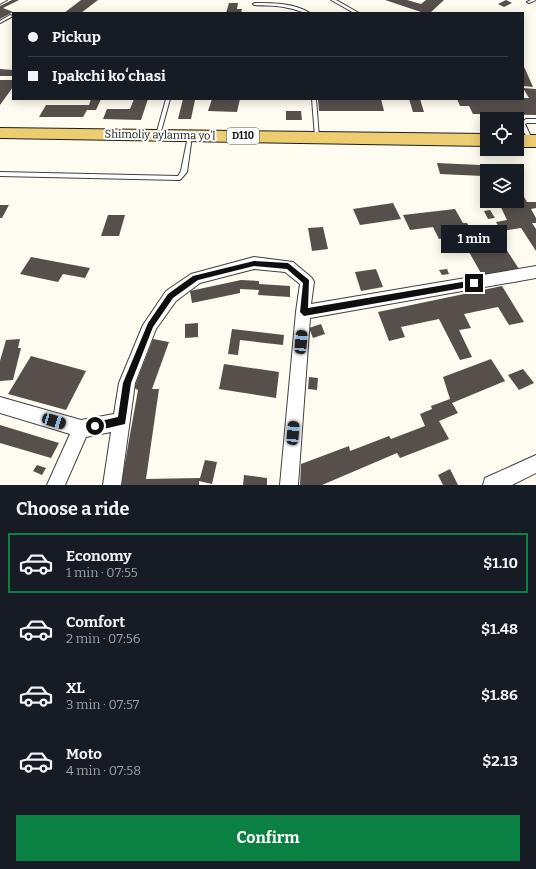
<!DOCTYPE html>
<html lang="en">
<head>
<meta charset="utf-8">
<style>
	:root { --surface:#171b24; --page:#242831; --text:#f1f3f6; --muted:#9ea1a6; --line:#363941; --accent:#0b8043 }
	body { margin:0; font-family:Bitter,serif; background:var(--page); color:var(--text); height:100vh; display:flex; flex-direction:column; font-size:15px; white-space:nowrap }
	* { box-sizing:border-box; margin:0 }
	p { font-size:13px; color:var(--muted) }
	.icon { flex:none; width:22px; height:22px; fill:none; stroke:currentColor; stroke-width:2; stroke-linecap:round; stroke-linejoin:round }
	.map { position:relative; height:485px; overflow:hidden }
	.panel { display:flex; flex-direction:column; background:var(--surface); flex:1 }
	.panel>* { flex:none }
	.guide { position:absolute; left:12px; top:12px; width:512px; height:88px; border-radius:0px; box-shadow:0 2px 10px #0003; display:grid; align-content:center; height:88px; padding:0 16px; background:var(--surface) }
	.tools { position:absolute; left:480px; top:112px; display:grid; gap:8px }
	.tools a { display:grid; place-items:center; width:44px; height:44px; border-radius:0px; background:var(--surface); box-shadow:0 2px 10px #0003; font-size:20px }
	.end { position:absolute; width:18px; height:18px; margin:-9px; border:5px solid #0e0e0e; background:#fff; box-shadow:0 0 0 2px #fff }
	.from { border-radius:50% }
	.bubble { position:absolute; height:28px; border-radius:0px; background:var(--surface); box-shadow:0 2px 10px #0003; font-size:13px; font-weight:700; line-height:28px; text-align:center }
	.car { position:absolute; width:12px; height:24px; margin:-12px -6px; border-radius:5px; box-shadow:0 0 3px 1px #0007; background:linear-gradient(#222 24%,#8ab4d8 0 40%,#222 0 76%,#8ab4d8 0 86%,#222 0) }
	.guide b { display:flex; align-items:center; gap:14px; height:38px; font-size:15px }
	.guide b+b { border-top:1px solid var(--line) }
	.guide i { width:10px; height:10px; background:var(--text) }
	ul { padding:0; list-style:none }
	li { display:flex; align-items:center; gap:12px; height:60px; margin:0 8px 6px; padding:0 8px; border:2px solid transparent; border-radius:0px }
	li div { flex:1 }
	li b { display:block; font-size:15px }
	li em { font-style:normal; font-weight:700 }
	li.active { border-color:var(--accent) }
	li>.icon { width:36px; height:36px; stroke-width:1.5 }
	h2 { padding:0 16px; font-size:18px; line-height:48px }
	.button { display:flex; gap:8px; margin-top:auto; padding:8px 16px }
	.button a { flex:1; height:46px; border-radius:0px; background:var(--accent); color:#fff; font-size:16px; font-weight:700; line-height:46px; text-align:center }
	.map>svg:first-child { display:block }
	.building { fill:#564f4b }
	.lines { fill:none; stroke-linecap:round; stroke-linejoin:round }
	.lane-casing { stroke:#414141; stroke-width:2 }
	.street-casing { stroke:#414141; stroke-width:2 }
	.primary-casing { stroke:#1f1f1f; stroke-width:2 }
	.lane { fill:#fff; fill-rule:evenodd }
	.street { fill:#fff; fill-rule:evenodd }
	.primary { fill:#eecd70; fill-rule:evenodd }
	.route { fill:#0e0e0e }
	.labels { text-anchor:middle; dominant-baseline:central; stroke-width:4; stroke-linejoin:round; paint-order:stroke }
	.shield { fill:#fff; stroke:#565656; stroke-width:1 }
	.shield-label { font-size:10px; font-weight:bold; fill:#0e0e0e }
	.street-label { font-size:11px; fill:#0e0e0e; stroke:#fff }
</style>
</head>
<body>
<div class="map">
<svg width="536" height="485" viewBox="0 0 536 485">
	<rect width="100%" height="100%" fill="#fefbf0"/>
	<g class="building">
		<polygon points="12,0 19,0 3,8 13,12 0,19 0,6"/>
		<polygon points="81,0 98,0 81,13 64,13"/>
		<polygon points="385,0 407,0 421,4 426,0 444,0 430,13 424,13"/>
		<polygon points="506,0 512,3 504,7 498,4"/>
		<polygon points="229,3 238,3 237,9 242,9 241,13 226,13"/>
		<polygon points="523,65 526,71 533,87 523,86"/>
		<polygon points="0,69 13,70 13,76 0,76"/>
		<polygon points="0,80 13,80 13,87 0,105"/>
		<polygon points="523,88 536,89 536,115 473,114 469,106 460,106 457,99 529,98"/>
		<polygon points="91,99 101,99 96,110 87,110 83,117 39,117 46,105 89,105"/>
		<polygon points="134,99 148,99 141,120 103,119 107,109 130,109"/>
		<polygon points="183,99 195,100 191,119 178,119"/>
		<polygon points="212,99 240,99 237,112 208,111"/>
		<polygon points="318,99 381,99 384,111 319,111"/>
		<polygon points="409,99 420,99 424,112 413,112"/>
		<polygon points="286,111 301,111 302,120 286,120"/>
		<polygon points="437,163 480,165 483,176 440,174"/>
		<polygon points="517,185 527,202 536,202 536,208 531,209 536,218 536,223 532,223 536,229 536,251 521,228 501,231 496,222 507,220 498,201 517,201"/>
		<polygon points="393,203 401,219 360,225 353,209"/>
		<polygon points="0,205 9,205 2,218 0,218"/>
		<polygon points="455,209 463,223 467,223 484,252 506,249 519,269 482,275 460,236 439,239 433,227 410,230 403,215"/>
		<polygon points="490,210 495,218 488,219 484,211"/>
		<polygon points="108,215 125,215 119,236 101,236"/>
		<polygon points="323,227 328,249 312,251 308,228"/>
		<polygon points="31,257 68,264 90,268 85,278 63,274 58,282 20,274"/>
		<polygon points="376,269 383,287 361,291 355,272"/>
		<polygon points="447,269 449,274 442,275 439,270"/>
		<polygon points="241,280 259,281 259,284 290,286 290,297 258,295 259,290 240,289 240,293 192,303 190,291"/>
		<polygon points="502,286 524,322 509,325 498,307 464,314 471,328 459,330 472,357 460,360 439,319 401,327 405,337 389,341 378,312"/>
		<polygon points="198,323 198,337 185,338 185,324"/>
		<polygon points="321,324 325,334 313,338 309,328"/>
		<polygon points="232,329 284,335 283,345 240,340 238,355 228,354"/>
		<polygon points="20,339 18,348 21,348 13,380 0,381 0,361 6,340"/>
		<polygon points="153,339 169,342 152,389 159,389 146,479 200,478 205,460 217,462 212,484 199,481 199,485 121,485 138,390 134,388"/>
		<polygon points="31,356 86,371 66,410 8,394"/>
		<polygon points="491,359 505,381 452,403 458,413 439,421 449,439 400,458 397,453 322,485 300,485 301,464 349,446 350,451 389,436 391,439 425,426 420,414 432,409 431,406 450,399 443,377"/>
		<polygon points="224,364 279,372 276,398 219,389"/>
		<polygon points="523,369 534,383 519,390 508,375"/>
		<polygon points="309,377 318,378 317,390 308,389"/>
		<polygon points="0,425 59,443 51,458 0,443"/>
		<polygon points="37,465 46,468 42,475 33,471"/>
		<polygon points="450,469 458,485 443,485 438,475"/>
		<polygon points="244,475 267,478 267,485 243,485"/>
	</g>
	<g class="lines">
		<defs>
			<g id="lane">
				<polygon points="331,0 336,0 359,13 354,13"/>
				<polygon points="531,0 536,0 529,3 527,2"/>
				<path d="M255,3c18,0 39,0 55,10 -8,0 -14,-4 -22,-5 -11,-3 -23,-2 -34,-3l-1,-1z"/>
				<polygon points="10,15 13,16 0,23 0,21"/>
				<polygon points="166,99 170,99 160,135 158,137 156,135"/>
				<polygon points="312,99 316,99 319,137 317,139 315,137"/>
				<polygon points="526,119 536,119 536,123 527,123 525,124 533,141 531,143 529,142 520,124"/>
				<polygon points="190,134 192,136 187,172 181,179 179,180 0,176 0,172 178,176 181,171 188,136"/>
			</g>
			<g id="street">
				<polygon points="0,0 7,0 0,4"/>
				<polygon points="254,257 293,262 312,278 314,282 311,304 536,266 536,278 310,318 298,485 280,485 296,312 300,284 285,272 254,269 200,283 176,301 156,329 135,383 121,485 103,485 111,432 86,437 65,485 47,485 70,434 0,413 0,397 81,420 114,414 119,383 143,325 166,291 191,274"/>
				<polygon points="536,455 536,473 512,485 483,485 485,478"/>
			</g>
			<g id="primary">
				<polygon points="0,128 487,134 487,146 0,138"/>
				<rect x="517" y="135" width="19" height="12"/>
			</g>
		</defs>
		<use href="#lane" class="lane-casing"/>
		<use href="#street" class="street-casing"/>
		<use href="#primary" class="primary-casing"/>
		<use href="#lane" class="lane"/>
		<use href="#street" class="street"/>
		<use href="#primary" class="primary"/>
	</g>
	<polygon class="route" points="254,261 288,263 309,280 308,308 474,280 477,283 474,286 304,316 300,312 303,283 287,269 254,266 198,280 173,298 153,327 131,383 125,424 95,431 92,429 90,426 92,423 118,417 123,383 148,323 168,294 193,276"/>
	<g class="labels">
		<rect class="shield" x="227" y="128" width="32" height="16" rx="3"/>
		<g class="shield-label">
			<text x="243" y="136">D110</text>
		</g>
		<g class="street-label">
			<text transform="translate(160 135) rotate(1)">Shimoliy aylanma yoʻl</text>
		</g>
	</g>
</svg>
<div class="tools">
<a><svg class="icon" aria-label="locate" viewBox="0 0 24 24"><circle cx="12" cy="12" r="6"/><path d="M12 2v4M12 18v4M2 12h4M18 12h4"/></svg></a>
<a><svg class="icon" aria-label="layers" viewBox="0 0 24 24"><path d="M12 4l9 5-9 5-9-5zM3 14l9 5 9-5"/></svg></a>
</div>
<i class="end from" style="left:95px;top:426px"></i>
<i class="end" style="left:474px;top:283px"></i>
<div class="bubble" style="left:441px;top:225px;width:66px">1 min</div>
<i class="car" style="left:301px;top:342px;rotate:5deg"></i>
<i class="car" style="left:54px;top:421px;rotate:107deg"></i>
<i class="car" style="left:293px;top:433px;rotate:5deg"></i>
<div class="guide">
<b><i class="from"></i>Pickup</b>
<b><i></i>Ipakchi koʻchasi</b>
</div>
</div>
<section class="panel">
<h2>Choose a ride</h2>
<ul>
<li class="active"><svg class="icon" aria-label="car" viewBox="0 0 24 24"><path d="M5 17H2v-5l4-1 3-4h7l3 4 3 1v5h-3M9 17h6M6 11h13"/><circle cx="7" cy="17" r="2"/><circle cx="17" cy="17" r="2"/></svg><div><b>Economy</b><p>1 min · 07:55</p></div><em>$1.10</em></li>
<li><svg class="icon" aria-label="car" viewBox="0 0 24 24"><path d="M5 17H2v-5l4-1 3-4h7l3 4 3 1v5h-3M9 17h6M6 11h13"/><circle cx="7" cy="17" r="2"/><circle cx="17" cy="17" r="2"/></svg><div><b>Comfort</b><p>2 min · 07:56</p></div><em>$1.48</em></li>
<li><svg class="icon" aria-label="car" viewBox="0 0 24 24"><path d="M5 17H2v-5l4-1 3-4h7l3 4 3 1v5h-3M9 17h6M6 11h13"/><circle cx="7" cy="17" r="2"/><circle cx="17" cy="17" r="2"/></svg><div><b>XL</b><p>3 min · 07:57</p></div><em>$1.86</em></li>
<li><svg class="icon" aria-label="car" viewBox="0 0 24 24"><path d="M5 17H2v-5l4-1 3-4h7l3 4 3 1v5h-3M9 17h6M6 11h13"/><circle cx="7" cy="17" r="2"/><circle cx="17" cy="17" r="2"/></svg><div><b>Moto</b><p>4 min · 07:58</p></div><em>$2.13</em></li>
</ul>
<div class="button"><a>Confirm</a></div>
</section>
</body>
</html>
